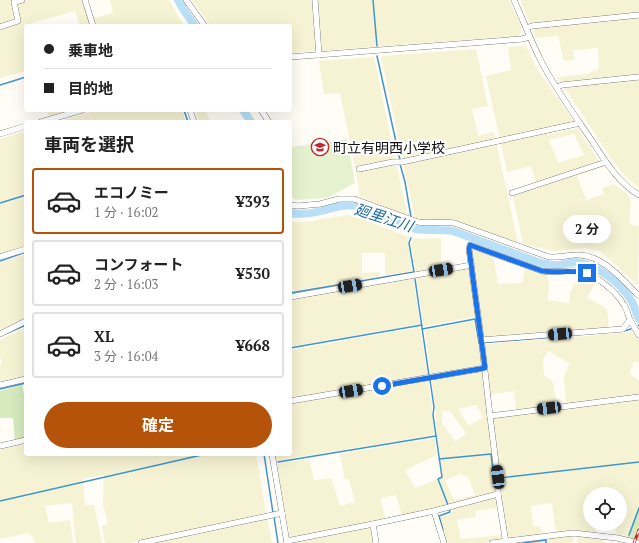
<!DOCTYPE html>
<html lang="ja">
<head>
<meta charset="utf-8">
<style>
	:root { --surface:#fff; --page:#f6f6f6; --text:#222; --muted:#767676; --line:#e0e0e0; --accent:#b45309 }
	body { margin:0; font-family:"PT Serif","Noto Sans JP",serif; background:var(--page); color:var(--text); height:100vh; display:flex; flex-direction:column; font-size:15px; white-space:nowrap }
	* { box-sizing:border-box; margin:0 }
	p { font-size:13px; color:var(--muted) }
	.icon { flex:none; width:22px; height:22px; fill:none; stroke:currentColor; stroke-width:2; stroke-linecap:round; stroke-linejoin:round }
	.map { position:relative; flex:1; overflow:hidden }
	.sheet { position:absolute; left:24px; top:120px; width:268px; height:336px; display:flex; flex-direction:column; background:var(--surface); border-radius:4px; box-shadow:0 4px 16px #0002 }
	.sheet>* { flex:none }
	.guide { position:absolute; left:24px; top:24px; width:268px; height:88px; border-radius:4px; box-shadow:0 4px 16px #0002; display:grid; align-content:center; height:88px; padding:0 20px; background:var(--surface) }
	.buttons { position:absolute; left:583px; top:487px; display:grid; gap:8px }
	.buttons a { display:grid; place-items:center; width:44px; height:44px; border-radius:50%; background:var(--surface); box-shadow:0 4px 16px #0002; font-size:20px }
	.end { position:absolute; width:18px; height:18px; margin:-9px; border:5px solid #1a73e8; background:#fff; box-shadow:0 0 0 2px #fff }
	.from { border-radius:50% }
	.bubble { position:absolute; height:28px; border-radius:14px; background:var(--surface); box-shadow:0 4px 16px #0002; font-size:13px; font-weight:700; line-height:28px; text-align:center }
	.car { position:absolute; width:12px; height:24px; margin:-12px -6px; border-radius:5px; box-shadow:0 0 3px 1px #0007; background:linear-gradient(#222 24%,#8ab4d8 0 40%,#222 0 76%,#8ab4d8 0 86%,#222 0) }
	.guide b { display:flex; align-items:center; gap:14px; height:38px; font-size:15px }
	.guide b+b { border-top:1px solid var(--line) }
	.guide i { width:10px; height:10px; background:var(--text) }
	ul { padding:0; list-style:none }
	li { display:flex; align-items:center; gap:12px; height:66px; margin:0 8px 6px; padding:0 12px; border:2px solid var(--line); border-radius:4px }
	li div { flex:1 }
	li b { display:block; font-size:15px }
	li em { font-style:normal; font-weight:700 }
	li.selected { border-color:var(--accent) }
	li>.icon { width:36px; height:36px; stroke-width:1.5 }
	h2 { padding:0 20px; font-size:18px; line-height:48px }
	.action { display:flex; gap:8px; margin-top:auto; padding:8px 20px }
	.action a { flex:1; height:46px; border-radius:24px; background:var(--accent); color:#fff; font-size:16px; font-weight:700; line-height:46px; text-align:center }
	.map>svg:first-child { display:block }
	.farmland { fill:#f6f3d4; fill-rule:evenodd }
	.green { fill:#d5ebbd }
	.pitch { fill:#e6f2cf }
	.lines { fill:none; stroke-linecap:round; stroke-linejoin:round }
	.stream { stroke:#3f96cf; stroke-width:1.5 }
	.river { stroke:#b9e0f7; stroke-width:8 }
	.minor-casing { stroke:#444; stroke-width:6 }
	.minor { stroke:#fff; stroke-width:5.5 }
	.rail-casing { stroke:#c4262e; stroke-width:3 }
	.rail { stroke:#fff; stroke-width:1.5; stroke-dasharray:4.5; stroke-linecap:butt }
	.route { stroke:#1a73e8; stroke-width:5 }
	.labels { text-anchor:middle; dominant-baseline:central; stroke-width:4; stroke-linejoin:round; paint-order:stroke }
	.poi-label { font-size:14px; fill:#111; stroke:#fff; text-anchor:start }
	.water-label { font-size:15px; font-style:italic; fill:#1768a6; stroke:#fff }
</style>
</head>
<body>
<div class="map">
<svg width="639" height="543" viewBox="0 0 639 543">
	<rect width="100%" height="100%" fill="#fffdf5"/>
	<g class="farmland">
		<polygon points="0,0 15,0 16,20 0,24"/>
		<polygon points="27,0 82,0 91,26 80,26 75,11 31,23 32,26 26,26 26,71 0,78 0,29 20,22 16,3"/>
		<polygon points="110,0 169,0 184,26 96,26 93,18 113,13"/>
		<polygon points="192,0 312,0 316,51 290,53 290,26 211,26"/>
		<polygon points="318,0 509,0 521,26 521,32 518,36 322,51"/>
		<polygon points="520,0 639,0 639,188 625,176 612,160 558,77 586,74 599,69 598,48 573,50 575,60 564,61 558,36 536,38"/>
		<path d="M526,46l10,21 38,55 -28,7 1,6 30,-7 26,39 -26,9 9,24 18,-6 -2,-6 12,-4 14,11 3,8 -2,21 10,2 -1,59 -38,-34 -15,-3 -31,3 -31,-7 -10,-48 24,-9 -6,-21 -24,6 -21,-96 25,-6 -3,-23zM574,134l10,21 -26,8 -9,-23z"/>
		<polygon points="476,49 488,106 472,109 478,136 494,132 518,243 453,220 444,219 428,221 415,218 381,56"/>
		<polygon points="374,57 407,215 360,197 356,172 340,93 324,94 319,61"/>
		<polygon points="47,110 70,110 49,116"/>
		<polygon points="98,110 182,110 186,122 57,122"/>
		<polygon points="195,110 206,110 210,122 199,122"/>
		<polygon points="26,131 26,247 0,255 0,139"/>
		<polygon points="346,215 354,216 409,237 408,243 412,271 385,275 385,253 362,253 362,273 380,272 380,276 290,292 290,222 305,222"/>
		<polygon points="414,238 421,239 441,238 441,269 416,273 411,244"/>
		<polygon points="472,250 493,255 498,284 522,283 525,268 547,274 549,282 548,300 569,303 570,293 580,274 596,282 587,297 607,309 609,328 483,338"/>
		<polygon points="26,254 26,318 0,331 0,263"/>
		<polygon points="470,267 477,317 424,326 416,277"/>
		<polygon points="413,277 420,324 290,347 290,298"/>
		<path d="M474,321l4,24 155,-13 6,7v24l-5,-2 -5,12 10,8v125l-12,32 -12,-3 2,-11h3v-30h-30v30h5l1,9 -20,-2 -20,2 -4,-30 -21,3 2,20 8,1 2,8 -36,5 -5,-33 -27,4 1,6 -19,3 4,19 41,-4 1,5 -22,3h-34l-6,-26 12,-4 -2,-8 -49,11 -6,-21 -16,3 6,22 -15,3 3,20h-83l-15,-79 33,-5 5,21 17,-2 9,28 15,-4 -6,-23 -4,1 -5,-26 95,-16 2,17 -32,15 10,18 28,-11 -8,-61 1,-4 -11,-82zM549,351l21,13 -6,13 2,27 -9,2 -4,-24 -9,-7 -1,-16zM514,391l2,19 -28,3 -2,-18zM476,405l7,12 -14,9 -11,-17zM450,411l16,23 -11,7 -13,-18v-11zM460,474l8,3 7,18 -21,5 -9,-20z"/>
		<polygon points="26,327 26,377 0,383 0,365 2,364 0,356 0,340"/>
		<polygon points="420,327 432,407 432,415 435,435 275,461 274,454 290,454 290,350"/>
		<polygon points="26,443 26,454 256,454 266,513 129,543 105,543 102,526 108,524 103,505 104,475 83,479 85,505 94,505 102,543 76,543 72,503 45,506 49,523 70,520 73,543 35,543 34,539 28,533 0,539 0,449"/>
		<polygon points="267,517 272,543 151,543"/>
		<polygon points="574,535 573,543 533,543 533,540"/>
		<polygon points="578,535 603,538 603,543 577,543"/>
	</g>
	<g class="green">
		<polygon points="22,385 26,405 26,438 15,441 13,418 0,418 0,391"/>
		<polygon points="639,506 639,541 627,538"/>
	</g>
	<polygon class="pitch" points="347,139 355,183 327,198 296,200 290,196 290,161 292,158 291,147"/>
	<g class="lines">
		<g class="stream">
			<polyline points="373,0 377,46"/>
			<polyline points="377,56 400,160"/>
			<polyline points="0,85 26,77"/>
			<polyline points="184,110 188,122"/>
			<polyline points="400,164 405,182 411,217 408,226"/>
			<polyline points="0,203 26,195"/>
			<polyline points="415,232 416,229"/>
			<polyline points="411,238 409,243 414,272"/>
			<polyline points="0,261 26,252"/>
			<polyline points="415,279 429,376"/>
			<polyline points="290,293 414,272"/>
			<polyline points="639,326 639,325"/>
			<polyline points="422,329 475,319 479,343 566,336"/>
			<polyline points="624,331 631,329"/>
			<polyline points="5,334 26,325"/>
			<polyline points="290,348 422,325"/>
			<polyline points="430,380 434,407 433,415 442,477 438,479 448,505"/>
			<polyline points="0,389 26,383"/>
			<polyline points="264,454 273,513"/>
			<polyline points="439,459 491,454 494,479 496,479"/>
			<polyline points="278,462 436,436"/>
			<polyline points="500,478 639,462"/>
			<polyline points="0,501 206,454"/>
			<polyline points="274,517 278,543"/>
			<polyline points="443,530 439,516 450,512 449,509"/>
			<polyline points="629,535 639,508"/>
			<polyline points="523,543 546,540 546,543"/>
		</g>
		<g class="river">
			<polyline points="178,0 183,9 195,26"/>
			<polyline points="243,110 251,122"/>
			<path d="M290,213c11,2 24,0 35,-3 12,-3 21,-6 32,-4l59,23c12,2 25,0 37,2l88,32c7,1 13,3 19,2 5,-1 10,-3 15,-3 21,1 48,23 57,40 3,5 4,12 7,17"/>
		</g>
		<defs>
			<g id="minor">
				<polyline points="85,0 93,26"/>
				<polyline points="186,0 205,26"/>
				<polyline points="315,0 319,55"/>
				<path d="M514,0c9,20 17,41 27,61 14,27 32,52 49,77 14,21 27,44 49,57"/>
				<polyline points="0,27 18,21 14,2 22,0"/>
				<polyline points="526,28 532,26 639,15"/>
				<polyline points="290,57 522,39 529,37"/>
				<polyline points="557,87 562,85 639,77"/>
				<polyline points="190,110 194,122"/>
				<polyline points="261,110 269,122"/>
				<polyline points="41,122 82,110"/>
				<polyline points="0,134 26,126"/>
				<polyline points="359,169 393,162 402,162 580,123"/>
				<polyline points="512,193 606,162"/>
				<path d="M290,205l8,1 22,-2 19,-5h15l64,23c12,2 24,-1 36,1l95,34c11,1 22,-3 31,-2 23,1 43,25 58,40"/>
				<polyline points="0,257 26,249"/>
				<polyline points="290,297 472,265"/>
				<polyline points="0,334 26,321"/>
				<polyline points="482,340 623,329 630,320 639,335"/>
				<polyline points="0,385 26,379"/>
				<polyline points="290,401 485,368"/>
				<polyline points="490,416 639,397"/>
				<polyline points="0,446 26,440"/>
				<polyline points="272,454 287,543"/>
				<polyline points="434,511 444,543"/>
				<polyline points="373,524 376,543"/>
				<polyline points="287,541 373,524 434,511 498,494"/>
				<polyline points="141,543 282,513"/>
				<polyline points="492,543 573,533 617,538 638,543"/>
				<path d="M506,543l-8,-49v-14l-8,-64 -8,-71 -13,-96 1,-4 72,26c12,2 23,-1 35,0 16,1 39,20 47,34 3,4 4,10 6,15"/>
			</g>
		</defs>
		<use href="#minor" class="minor-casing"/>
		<use href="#minor" class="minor"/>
		<defs>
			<polyline id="rail" points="634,543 639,530"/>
		</defs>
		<use href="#rail" class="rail-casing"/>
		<use href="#rail" class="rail"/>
	</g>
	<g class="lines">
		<path class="route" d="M382,386l103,-18 -16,-119 1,-4 72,26c15,2 30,-1 45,2"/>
	</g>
	<defs>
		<symbol id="school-ring" viewBox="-11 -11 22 22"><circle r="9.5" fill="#fff" stroke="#c4262e" stroke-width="1.5"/><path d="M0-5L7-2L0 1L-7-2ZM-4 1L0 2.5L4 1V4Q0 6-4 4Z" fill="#c4262e"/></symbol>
	</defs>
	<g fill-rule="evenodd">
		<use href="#school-ring" x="310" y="137" width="20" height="20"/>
	</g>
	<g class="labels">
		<g class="poi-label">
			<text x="333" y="147">町立有明西小学校</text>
		</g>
		<g class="water-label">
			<text transform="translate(384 217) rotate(18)">廻里江川</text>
		</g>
	</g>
</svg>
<div class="buttons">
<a><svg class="icon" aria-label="locate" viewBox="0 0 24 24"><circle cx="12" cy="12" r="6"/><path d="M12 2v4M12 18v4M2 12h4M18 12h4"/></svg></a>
</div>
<i class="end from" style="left:382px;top:386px"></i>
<i class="end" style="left:587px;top:273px"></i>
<div class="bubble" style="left:563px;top:215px;width:48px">2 分</div>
<i class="car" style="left:441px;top:270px;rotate:80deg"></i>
<i class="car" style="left:350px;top:286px;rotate:80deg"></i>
<i class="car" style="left:560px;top:334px;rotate:265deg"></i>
<i class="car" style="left:351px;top:391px;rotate:80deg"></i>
<i class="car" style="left:549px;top:408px;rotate:263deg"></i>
<i class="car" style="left:498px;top:477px;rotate:353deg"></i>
<div class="guide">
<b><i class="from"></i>乗車地</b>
<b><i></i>目的地</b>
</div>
<section class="sheet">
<h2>車両を選択</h2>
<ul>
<li class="selected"><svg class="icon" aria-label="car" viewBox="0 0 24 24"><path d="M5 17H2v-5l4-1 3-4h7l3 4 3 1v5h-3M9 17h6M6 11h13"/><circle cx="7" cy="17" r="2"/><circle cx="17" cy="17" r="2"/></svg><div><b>エコノミー</b><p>1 分 · 16:02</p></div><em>¥393</em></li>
<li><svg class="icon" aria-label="car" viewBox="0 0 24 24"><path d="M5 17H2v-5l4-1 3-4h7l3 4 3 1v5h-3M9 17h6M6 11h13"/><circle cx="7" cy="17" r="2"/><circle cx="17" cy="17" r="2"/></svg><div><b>コンフォート</b><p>2 分 · 16:03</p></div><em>¥530</em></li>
<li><svg class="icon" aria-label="car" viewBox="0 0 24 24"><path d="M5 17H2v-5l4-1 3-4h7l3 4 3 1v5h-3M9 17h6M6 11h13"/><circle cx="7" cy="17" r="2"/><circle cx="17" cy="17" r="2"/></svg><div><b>XL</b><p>3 分 · 16:04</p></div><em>¥668</em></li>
</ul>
<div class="action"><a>確定</a></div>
</section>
</div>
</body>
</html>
